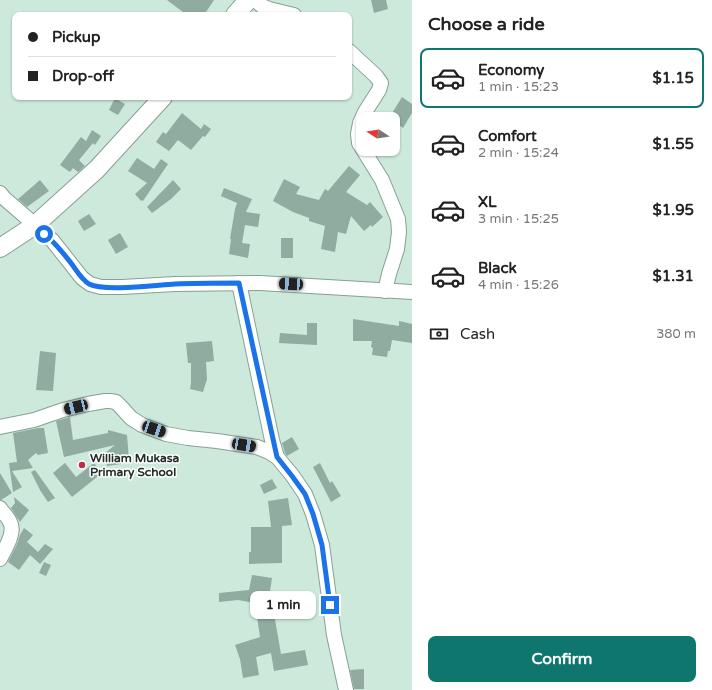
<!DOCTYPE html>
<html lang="en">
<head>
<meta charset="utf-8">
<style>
	:root { --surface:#fff; --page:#f2f2f2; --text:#222; --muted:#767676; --line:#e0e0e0; --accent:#0f766e }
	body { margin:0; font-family:"Varela Round",sans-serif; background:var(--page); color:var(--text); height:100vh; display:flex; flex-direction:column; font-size:15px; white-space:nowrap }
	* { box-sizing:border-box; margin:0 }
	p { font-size:13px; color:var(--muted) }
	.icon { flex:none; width:22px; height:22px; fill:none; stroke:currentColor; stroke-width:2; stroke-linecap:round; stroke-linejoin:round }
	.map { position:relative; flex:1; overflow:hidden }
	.panel { display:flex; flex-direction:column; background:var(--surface); width:300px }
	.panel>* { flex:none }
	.hud { position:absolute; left:12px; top:12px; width:340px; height:88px; border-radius:8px; box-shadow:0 1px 3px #0004; display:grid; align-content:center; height:88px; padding:0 16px; background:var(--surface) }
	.needle { width:26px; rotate:282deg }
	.controls { position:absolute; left:356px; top:112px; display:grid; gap:8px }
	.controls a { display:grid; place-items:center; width:44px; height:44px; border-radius:8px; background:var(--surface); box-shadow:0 1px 3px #0004; font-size:20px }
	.end { position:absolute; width:18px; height:18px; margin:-9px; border:5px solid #1a73e8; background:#fff; box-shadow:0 0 0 2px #fff }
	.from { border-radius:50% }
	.bubble { position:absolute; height:28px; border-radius:8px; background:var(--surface); box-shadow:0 1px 3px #0004; font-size:13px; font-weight:700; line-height:28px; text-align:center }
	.car { position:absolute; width:12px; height:24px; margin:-12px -6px; border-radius:5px; box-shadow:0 0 3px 1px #0007; background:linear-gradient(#222 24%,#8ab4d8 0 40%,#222 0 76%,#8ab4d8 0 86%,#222 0) }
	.hud b { display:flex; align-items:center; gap:14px; height:38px; font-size:15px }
	.hud b+b { border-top:1px solid var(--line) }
	.hud i { width:10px; height:10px; background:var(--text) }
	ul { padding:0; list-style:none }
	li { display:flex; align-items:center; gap:12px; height:60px; margin:0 8px 6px; padding:0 8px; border:2px solid transparent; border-radius:8px }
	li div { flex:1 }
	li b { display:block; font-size:15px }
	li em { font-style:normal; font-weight:700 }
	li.current { border-color:var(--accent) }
	li>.icon { width:36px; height:36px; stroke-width:1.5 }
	h2 { padding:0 16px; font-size:18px; line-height:48px }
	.pay { display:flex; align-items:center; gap:10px; height:44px; padding:0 16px; font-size:15px }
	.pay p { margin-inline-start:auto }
	.button { display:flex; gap:8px; margin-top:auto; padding:8px 16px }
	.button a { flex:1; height:46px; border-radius:8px; background:var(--accent); color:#fff; font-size:16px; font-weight:700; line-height:46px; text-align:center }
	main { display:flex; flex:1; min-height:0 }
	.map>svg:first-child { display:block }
	.building { fill:#90ab9f }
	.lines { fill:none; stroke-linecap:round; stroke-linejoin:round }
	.minor-casing { stroke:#86a194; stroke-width:16 }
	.major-casing { stroke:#86a194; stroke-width:20 }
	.minor { stroke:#fff; stroke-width:14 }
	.major { stroke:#fff; stroke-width:18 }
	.route { stroke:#1a73e8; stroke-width:5 }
	.poi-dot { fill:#c02f4a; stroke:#fff; stroke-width:1.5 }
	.labels { text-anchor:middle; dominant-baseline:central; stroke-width:3; stroke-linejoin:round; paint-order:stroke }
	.poi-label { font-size:12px; font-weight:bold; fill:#222d28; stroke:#fff; text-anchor:start }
</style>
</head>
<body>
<main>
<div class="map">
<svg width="412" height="690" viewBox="0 0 412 690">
	<rect width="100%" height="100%" fill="#cce9db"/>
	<g class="building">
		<polygon points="167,0 214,0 204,15 181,15 183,12"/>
		<polygon points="371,0 386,0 388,9 374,13"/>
		<polygon points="402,97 412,104 412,113 403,128 393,121 393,119 389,118"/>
		<polygon points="115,98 125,104 118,115 109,110"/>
		<polygon points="182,113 201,129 204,124 211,129 205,137 203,136 191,150 178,140 169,151 156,142 163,132 166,134"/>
		<polygon points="92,130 101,136 95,145 93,143 79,160 85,166 78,172 73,168 70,172 60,165 81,137 86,141"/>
		<polygon points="137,158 154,169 161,159 168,164 143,201 142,200 141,201 135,194 147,183 128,171"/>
		<polygon points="349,166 360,175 346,192 367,205 370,202 383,217 372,227 371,225 364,231 351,216 346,234 338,232 335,252 321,249 325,226 309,221 309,218 293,212 273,201 284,179 300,187 296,194 319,200 325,189 328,191"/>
		<polygon points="40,180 49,191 27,207 18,199"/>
		<polygon points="173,180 181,189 171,199 152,213 147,207"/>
		<polygon points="224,188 252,199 246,212 260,214 258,227 245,225 242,243 250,244 248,258 229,254 231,239 230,239 235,209 237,203 221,196"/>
		<polygon points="89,214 96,224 84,231 78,221"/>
		<polygon points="120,233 128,247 116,254 108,240"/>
		<rect x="281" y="238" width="12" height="20"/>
		<polygon points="353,319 399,326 399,321 412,324 412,343 392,340 390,351 388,351 387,357 372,355 373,348 371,347 372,341 353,341"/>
		<polygon points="307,323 317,323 317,345 279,343 280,333 307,335"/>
		<polygon points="212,341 214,361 206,362 207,379 203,392 190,389 191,384 191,363 188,363 186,343"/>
		<polygon points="40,351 56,353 53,391 36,390"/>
		<polygon points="70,417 73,440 108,433 108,430 127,435 129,460 121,460 121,464 107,466 105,453 115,445 64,457 56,421"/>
		<polygon points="38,428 44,428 48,453 38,455 36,453 28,460 33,468 12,471 22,487 13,492 9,463 17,462 13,433"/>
		<polygon points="292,437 299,449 287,456 285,453 282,443"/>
		<polygon points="65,463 76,477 94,463 102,473 72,497 53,473"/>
		<polygon points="320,463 330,483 332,481 341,496 331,502 313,467"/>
		<polygon points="35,470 55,498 48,502 40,490 31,472"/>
		<polygon points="0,473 12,493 1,500 0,500"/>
		<polygon points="272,479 277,488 264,494 260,485"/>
		<polygon points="14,497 29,510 20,522 11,508 15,503"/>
		<polygon points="288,498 292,525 282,526 282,563 249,564 249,552 251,552 251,527 271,527 268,501"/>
		<polygon points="24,528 33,535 27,542 38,552 45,544 53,549 40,564 30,555 19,570 8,562 17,544 20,535"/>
		<polygon points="44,562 51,565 46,576 39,573"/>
		<polygon points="252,575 272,578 270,591 281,654 305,650 308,665 274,671 271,653 256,657 259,675 243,678 240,659 235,645 260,637 255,603 238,600 219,602 219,593 249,590"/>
		<polygon points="364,669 364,689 354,689 350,670"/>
	</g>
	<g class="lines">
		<defs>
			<g id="minor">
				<polyline points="255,0 262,6 269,9 294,15"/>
				<polyline points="349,51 376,76 381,83 379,90 365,112 360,123 358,134 359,143 382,180 398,219 399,232 397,249 389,274 385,291"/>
				<polyline points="0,193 4,198 35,225 44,234 52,240 82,278 90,284 101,287 122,287 175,284 260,283 412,292"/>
				<polyline points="239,283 272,440 277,457"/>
				<polyline points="0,427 34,420 63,410 88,404 105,401 110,401 116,402 121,407 131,418 142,425 166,434 188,438 217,441 257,447 269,452 277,457 292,475 305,494 313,514 322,545 334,635 346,690"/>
				<path d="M0,508c3,5 8,9 10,14 6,10 -5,27 -10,37"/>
			</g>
			<g id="major">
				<polyline points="235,15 248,0"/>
				<polyline points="0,248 35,225 97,169 163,97"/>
			</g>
		</defs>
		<use href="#minor" class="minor-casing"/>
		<use href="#major" class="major-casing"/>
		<use href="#minor" class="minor"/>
		<use href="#major" class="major"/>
	</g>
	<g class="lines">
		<path class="route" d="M44,234c11,8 19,19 27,29 6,8 10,16 18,21 15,8 67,1 86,0 21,-1 43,-1 64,-1l36,165 2,9 15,19 13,18 8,20 9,31 8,60"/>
	</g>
	<circle class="poi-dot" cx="82" cy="465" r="4"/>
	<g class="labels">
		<g class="poi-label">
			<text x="90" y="458">William Mukasa<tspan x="90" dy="14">Primary School</tspan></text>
		</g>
	</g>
</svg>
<div class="controls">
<a><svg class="needle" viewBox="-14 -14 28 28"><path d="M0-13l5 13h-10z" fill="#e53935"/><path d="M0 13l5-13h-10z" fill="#767676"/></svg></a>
</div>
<i class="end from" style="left:44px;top:234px"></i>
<i class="end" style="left:330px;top:605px"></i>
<div class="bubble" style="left:250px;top:591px;width:66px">1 min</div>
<i class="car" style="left:291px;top:284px;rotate:273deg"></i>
<i class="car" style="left:76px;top:407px;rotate:256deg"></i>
<i class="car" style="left:154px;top:429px;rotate:109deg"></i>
<i class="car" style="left:244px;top:445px;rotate:99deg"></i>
<div class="hud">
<b><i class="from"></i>Pickup</b>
<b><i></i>Drop-off</b>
</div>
</div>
<section class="panel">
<h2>Choose a ride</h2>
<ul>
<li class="current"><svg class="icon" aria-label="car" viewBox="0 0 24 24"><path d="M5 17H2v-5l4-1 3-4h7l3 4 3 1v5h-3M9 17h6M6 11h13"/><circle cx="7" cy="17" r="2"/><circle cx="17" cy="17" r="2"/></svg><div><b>Economy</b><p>1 min · 15:23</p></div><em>$1.15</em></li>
<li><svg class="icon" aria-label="car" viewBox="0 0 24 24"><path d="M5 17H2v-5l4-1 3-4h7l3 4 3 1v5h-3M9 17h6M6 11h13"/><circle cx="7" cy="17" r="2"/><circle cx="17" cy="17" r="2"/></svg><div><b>Comfort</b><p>2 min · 15:24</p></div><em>$1.55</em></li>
<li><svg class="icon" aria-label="car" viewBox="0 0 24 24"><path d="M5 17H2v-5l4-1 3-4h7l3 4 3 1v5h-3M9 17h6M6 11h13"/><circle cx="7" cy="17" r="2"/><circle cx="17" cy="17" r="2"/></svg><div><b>XL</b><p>3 min · 15:25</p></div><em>$1.95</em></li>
<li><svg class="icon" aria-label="car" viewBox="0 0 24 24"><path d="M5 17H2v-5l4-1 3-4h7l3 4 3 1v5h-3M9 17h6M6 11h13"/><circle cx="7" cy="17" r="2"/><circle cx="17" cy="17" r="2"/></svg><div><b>Black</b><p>4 min · 15:26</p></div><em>$1.31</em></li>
</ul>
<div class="pay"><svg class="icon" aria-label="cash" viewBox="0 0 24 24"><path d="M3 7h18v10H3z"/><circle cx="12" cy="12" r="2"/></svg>Cash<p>380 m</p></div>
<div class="button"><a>Confirm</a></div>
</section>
</main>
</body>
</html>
